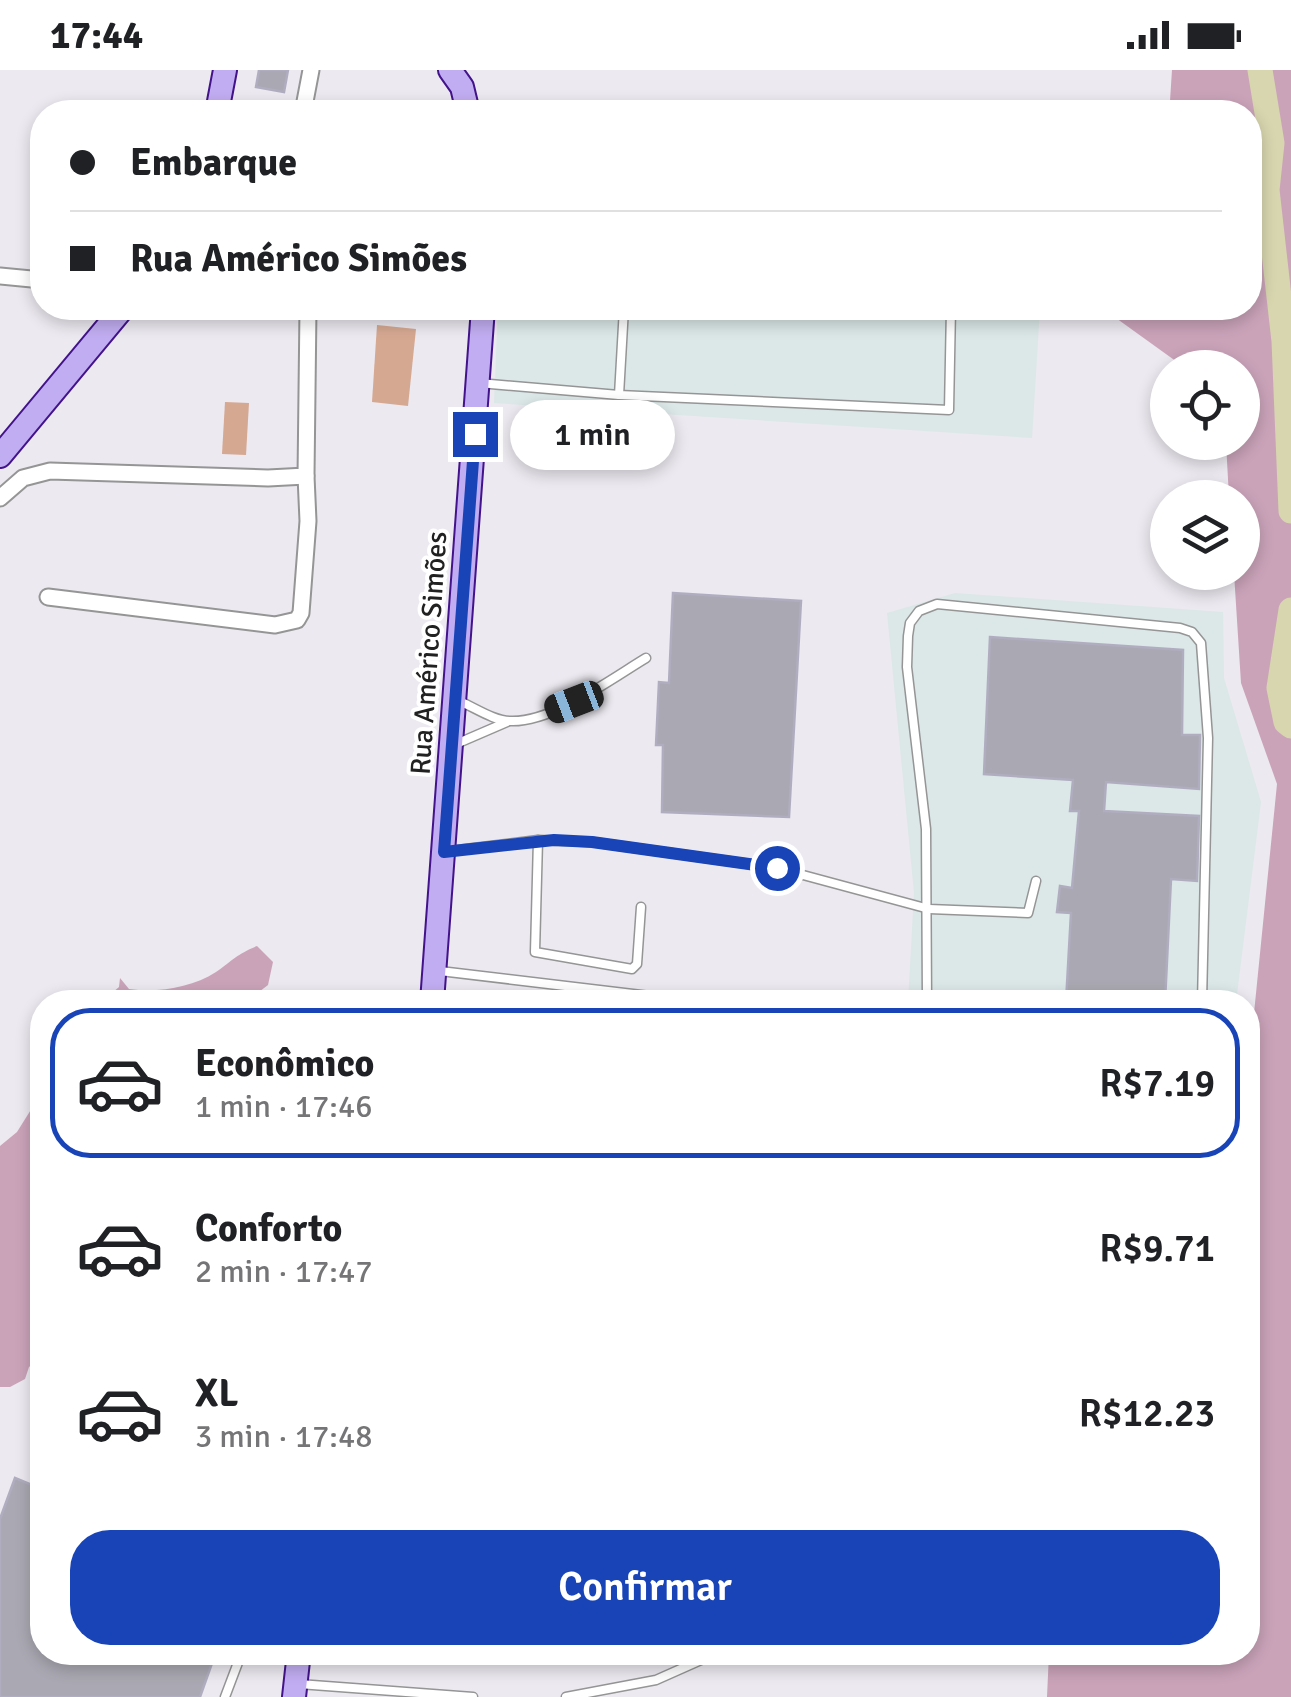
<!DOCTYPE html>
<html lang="pt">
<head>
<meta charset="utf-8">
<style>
	:root { --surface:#fff; --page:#f6f6f6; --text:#202124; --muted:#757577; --line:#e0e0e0; --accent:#1944b8 }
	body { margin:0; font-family:Signika,sans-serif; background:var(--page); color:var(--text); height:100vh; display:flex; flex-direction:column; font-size:38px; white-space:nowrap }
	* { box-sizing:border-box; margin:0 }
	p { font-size:32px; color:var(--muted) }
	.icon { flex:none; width:55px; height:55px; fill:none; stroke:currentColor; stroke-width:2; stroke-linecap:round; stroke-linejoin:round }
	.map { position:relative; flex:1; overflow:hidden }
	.panel { position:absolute; left:30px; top:920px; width:1230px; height:675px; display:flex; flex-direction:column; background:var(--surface); border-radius:40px; box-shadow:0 5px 15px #0003 }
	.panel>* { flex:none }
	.top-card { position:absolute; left:30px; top:30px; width:1232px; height:220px; border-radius:40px; box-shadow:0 5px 15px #0003; display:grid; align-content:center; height:220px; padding:0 40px; background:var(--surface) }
	.fabs { position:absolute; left:1150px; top:280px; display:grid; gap:20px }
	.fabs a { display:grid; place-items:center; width:110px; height:110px; border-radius:50%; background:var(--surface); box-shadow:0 5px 15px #0003; font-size:50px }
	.end { position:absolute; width:45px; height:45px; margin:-22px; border:12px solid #1944b8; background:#fff; box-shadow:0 0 0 5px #fff }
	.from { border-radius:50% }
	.bubble { position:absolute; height:70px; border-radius:35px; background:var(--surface); box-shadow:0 5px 15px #0003; font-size:32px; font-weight:600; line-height:70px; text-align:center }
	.car { position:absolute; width:30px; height:60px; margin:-30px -15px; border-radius:12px; box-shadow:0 0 8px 2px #0007; background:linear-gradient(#222 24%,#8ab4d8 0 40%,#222 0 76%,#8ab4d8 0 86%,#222 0) }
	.top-card b { display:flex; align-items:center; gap:35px; height:95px; font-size:38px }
	.top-card b+b { border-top:2px solid var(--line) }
	.top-card i { width:25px; height:25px; background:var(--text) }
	ul { padding:18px 0 0; list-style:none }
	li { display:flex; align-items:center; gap:30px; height:150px; margin:0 20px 15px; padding:0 20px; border:5px solid transparent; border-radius:40px }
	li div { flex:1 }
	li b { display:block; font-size:38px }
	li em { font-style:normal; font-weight:600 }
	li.selected { border-color:var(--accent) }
	li>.icon { width:90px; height:90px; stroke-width:1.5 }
	.action { display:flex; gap:20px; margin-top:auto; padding:20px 40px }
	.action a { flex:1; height:115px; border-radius:40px; background:var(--accent); color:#fff; font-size:40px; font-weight:600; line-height:115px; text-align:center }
	.status { display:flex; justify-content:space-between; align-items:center; height:70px; padding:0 50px; background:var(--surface); direction:ltr }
	.status svg { height:28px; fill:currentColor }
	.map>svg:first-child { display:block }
	.industrial { fill:#dbe8e7 }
	.forest { fill:#caa3b9 }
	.pitch { fill:#d5a891 }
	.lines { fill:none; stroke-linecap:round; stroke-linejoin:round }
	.river { stroke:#d8d6af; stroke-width:25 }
	.building { fill:#aaa8b2; stroke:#b0adc0; stroke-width:2.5 }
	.service-casing { stroke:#959595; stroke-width:11 }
	.minor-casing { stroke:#959595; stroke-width:19 }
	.primary-casing { stroke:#43138b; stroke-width:26 }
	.service { stroke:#fff; stroke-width:8 }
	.minor { stroke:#fff; stroke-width:15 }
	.primary { stroke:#c1adf1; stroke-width:22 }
	.route { stroke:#1944b8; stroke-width:12 }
	.labels { text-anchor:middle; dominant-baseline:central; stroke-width:8; stroke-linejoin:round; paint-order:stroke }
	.street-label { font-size:28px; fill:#212121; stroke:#fff }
</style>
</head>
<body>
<div class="status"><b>17:44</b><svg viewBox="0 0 49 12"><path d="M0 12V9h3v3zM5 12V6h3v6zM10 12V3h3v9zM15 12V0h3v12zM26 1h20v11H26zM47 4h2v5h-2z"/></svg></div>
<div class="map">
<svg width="1291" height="1627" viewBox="0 0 1291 1627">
	<rect width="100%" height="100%" fill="#ece9f0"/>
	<g class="industrial">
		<polygon points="498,238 1040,238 1032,368 494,333"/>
		<polygon points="955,523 1223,542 1224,608 1261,732 1236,932 908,932 914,823 887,543"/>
	</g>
	<g class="forest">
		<polygon points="1172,0 1291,0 1291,1627 1047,1627 1049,1583 1248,1582 1248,1003 1277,714 1241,613 1234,503 1242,502 1242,428 1229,427 1226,373 1242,372 1242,298 1184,297 1102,238 1250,238 1250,42 1174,42 1170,31"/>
		<path d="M257,876l16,16 -5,23 -22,17h-160c11,-7 24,-6 33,-15l1,-9 9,11c28,4 62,-1 87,-17 17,-12 21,-18 41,-26z"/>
		<polygon points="42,1022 42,1286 29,1297 25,1309 10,1317 0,1317 0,1076 17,1062"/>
	</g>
	<g class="pitch">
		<polygon points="377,255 416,259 408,336 372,332"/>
		<polygon points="225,332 249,333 246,385 222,384"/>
	</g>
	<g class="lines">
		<g class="river">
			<polyline points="1260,0 1272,73 1267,120 1284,271 1291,441"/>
			<polyline points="1291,540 1279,618 1286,652 1291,656"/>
		</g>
	</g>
	<g class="building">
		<polygon points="259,0 288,0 284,22 256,17"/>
		<polygon points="673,523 801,531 789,747 662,742 663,675 656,675 659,612 669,613"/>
		<polygon points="990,567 1183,580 1182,665 1200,665 1199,719 1106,712 1104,741 1199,746 1197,811 1171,809 1165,932 1066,932 1071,843 1057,842 1060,816 1072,818 1079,741 1070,741 1073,710 984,704"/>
		<polygon points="15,1408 42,1419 42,1582 216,1582 200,1627 0,1627 0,1449"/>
	</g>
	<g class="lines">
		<defs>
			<g id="service">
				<polyline points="479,313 619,325 949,340 951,238"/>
				<polyline points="619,325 624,238"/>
				<path d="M459,631c15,6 35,20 51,20 42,2 101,-42 136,-63"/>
				<polyline points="456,674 507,652"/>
				<polyline points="538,770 535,882 632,899 637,894 641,837"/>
				<polyline points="449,781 538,770 592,772 777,798 929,839 1028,843 1036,811"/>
				<polyline points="440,901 700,932"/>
				<polyline points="927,932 926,759 907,597 908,566 910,553 919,541 937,534 1180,558 1192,562 1201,573 1208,668 1202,932"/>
				<polyline points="299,1614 473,1627"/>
				<polyline points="225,1627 242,1582"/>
				<polyline points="566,1627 656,1610 719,1582"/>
			</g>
			<g id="minor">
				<polyline points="303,42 311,0"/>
				<polyline points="0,206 42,210"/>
				<polyline points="0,428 23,408 50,401 268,408 306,406 308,238"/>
				<polyline points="48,527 275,555 297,550 301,543 308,451 306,406"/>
			</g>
			<g id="primary">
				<polyline points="450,0 462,17 468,42"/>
				<polyline points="217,42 225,0"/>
				<polyline points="0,386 123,238"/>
				<polyline points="432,932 483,238"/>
				<polyline points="294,1627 299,1582"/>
			</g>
		</defs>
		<use href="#service" class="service-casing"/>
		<use href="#minor" class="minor-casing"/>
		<use href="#primary" class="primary-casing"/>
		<use href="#service" class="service"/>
		<use href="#minor" class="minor"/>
		<use href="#primary" class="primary"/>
	</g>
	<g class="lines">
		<polyline class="route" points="475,364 444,782 554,770 592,772 777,798"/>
	</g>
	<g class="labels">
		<g class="street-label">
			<text transform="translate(429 583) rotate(-86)">Rua Américo Simões</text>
		</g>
	</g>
</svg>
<div class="fabs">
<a><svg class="icon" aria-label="locate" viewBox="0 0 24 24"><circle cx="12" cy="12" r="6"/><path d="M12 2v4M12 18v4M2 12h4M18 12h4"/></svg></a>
<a><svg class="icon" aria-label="layers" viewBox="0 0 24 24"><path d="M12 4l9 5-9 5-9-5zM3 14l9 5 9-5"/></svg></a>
</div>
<i class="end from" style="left:777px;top:798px"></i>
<i class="end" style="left:475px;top:364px"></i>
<div class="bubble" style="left:510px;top:330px;width:165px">1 min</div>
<i class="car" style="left:574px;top:632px;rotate:249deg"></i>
<div class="top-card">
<b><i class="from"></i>Embarque</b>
<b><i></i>Rua Américo Simões</b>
</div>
<section class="panel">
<ul>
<li class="selected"><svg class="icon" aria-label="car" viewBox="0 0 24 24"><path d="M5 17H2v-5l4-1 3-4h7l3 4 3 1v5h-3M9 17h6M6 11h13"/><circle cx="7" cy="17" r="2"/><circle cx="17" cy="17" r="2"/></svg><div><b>Econômico</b><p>1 min · 17:46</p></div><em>R$7.19</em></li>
<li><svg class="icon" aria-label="car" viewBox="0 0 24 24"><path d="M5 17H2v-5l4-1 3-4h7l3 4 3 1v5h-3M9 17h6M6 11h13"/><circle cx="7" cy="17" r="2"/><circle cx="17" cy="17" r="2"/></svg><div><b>Conforto</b><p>2 min · 17:47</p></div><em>R$9.71</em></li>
<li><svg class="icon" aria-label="car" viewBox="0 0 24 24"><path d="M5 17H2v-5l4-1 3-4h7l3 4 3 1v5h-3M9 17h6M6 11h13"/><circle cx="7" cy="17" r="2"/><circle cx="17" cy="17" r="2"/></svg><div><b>XL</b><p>3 min · 17:48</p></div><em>R$12.23</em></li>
</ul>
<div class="action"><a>Confirmar</a></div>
</section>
</div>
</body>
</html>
